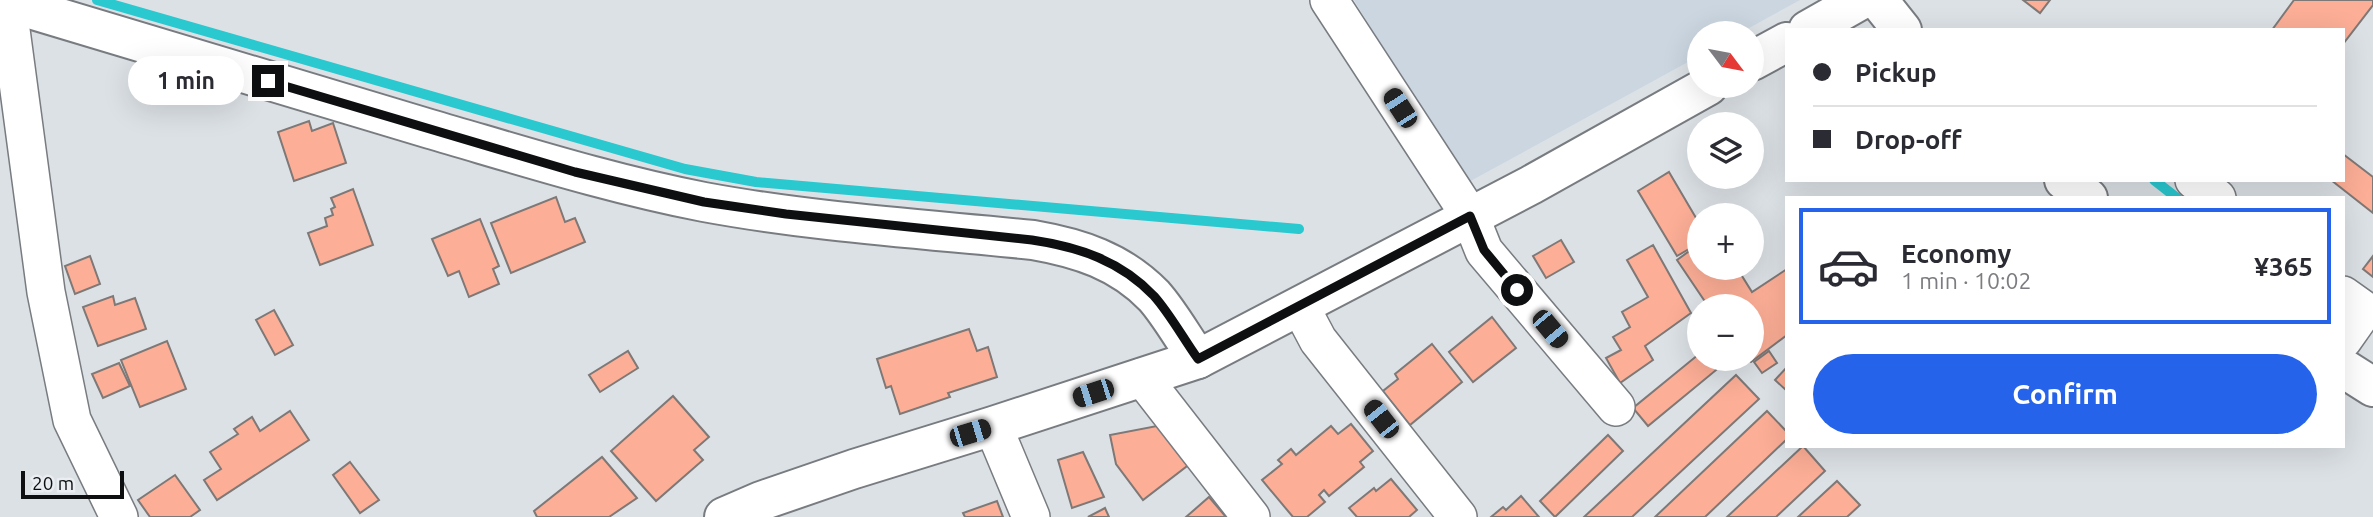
<!DOCTYPE html>
<html lang="en">
<head>
<meta charset="utf-8">
<style>
	:root { --surface:#fff; --page:#f2f2f3; --text:#2b2b33; --muted:#7c7c81; --line:#e1e1e2; --accent:#2563eb }
	body { margin:0; font-family:Ubuntu,sans-serif; background:var(--page); color:var(--text); height:100vh; display:flex; flex-direction:column; font-size:26px; white-space:nowrap }
	* { box-sizing:border-box; margin:0 }
	p { font-size:23px; color:var(--muted) }
	.icon { flex:none; width:38px; height:38px; fill:none; stroke:currentColor; stroke-width:2; stroke-linecap:round; stroke-linejoin:round }
	.map { position:relative; flex:1; overflow:hidden }
	.sheet { position:absolute; left:1785px; top:196px; width:560px; height:252px; display:flex; flex-direction:column; background:var(--surface); border-radius:0px; box-shadow:0 7px 28px #0002 }
	.sheet>* { flex:none }
	.top-card { position:absolute; left:1785px; top:28px; width:560px; height:154px; border-radius:0px; box-shadow:0 7px 28px #0002; display:grid; align-content:center; height:154px; padding:0 28px; background:var(--surface) }
	.needle { width:46px; rotate:122deg }
	.controls { position:absolute; left:1687px; top:21px; display:grid; gap:14px }
	.controls a { display:grid; place-items:center; width:77px; height:77px; border-radius:50%; background:var(--surface); box-shadow:0 7px 28px #0002; font-size:35px }
	.scale { position:absolute; left:21px; bottom:18px; width:103px; box-sizing:border-box; padding-left:7px; border:4px solid #0d0f10; border-top:0; font-size:19px; line-height:24px; white-space:nowrap; color:#0d0f10; -webkit-text-stroke:5px #eaeef3; paint-order:stroke }
	.end { position:absolute; width:32px; height:32px; margin:-16px; border:9px solid #0d0f10; background:#fff; box-shadow:0 0 0 4px #fff }
	.from { border-radius:50% }
	.bubble { position:absolute; height:49px; border-radius:24px; background:var(--surface); box-shadow:0 7px 28px #0002; font-size:23px; font-weight:600; line-height:49px; text-align:center }
	.car { position:absolute; width:21px; height:42px; margin:-21px -10px; border-radius:9px; box-shadow:0 0 5px 2px #0007; background:linear-gradient(#222 24%,#8ab4d8 0 40%,#222 0 76%,#8ab4d8 0 86%,#222 0) }
	.top-card b { display:flex; align-items:center; gap:24px; height:66px; font-size:26px }
	.top-card b+b { border-top:2px solid var(--line) }
	.top-card i { width:18px; height:18px; background:var(--text) }
	ul { padding:12px 0 0; list-style:none }
	li { display:flex; align-items:center; gap:21px; height:116px; margin:0 14px 10px; padding:0 14px; border:4px solid transparent; border-radius:0px }
	li div { flex:1 }
	li b { display:block; font-size:26px }
	li em { font-style:normal; font-weight:600 }
	li.on { border-color:var(--accent) }
	li>.icon { width:63px; height:63px; stroke-width:1.5 }
	.cta { display:flex; gap:14px; margin-top:auto; padding:14px 28px }
	.cta a { flex:1; height:80px; border-radius:42px; background:var(--accent); color:#fff; font-size:28px; font-weight:600; line-height:80px; text-align:center }
	.map>svg:first-child { display:block }
	.built { fill:#cbd6e0 }
	.lines { fill:none; stroke-linecap:round; stroke-linejoin:round }
	.stream { stroke:#2ac8cf; stroke-width:10 }
	.building { fill:#fcae96; stroke:#7e7876; stroke-width:2 }
	.minor-casing { stroke:#787c81; stroke-width:40 }
	.tertiary-casing { stroke:#787c81; stroke-width:42 }
	.minor { stroke:#fff; stroke-width:37 }
	.tertiary { stroke:#fff; stroke-width:38 }
	.route { stroke:#0d0f10; stroke-width:9 }
</style>
</head>
<body>
<div class="map">
<svg width="2373" height="517" viewBox="0 0 2373 517">
	<rect width="100%" height="100%" fill="#dce1e6"/>
	<polygon class="built" points="1354,0 1800,0 1740,33 1699,33 1699,56 1465,184"/>
	<g class="lines">
		<g class="stream">
			<polyline points="97,0 685,169 756,182 1299,229"/>
			<polyline points="2154,180 2177,198"/>
		</g>
	</g>
	<g class="building">
		<polygon points="2023,0 2050,0 2040,13"/>
		<polygon points="2294,0 2373,0 2373,5 2343,44 2343,30 2272,30"/>
		<polygon points="309,121 312,131 333,123 346,163 294,181 278,132"/>
		<polygon points="2343,154 2373,177 2373,213 2331,180 2343,180"/>
		<polygon points="1669,172 1699,223 1699,243 1677,256 1638,191"/>
		<polygon points="353,189 373,245 320,265 308,233 327,226 325,218 333,215 331,209 335,207 331,198"/>
		<polygon points="556,197 565,222 575,218 585,242 511,273 491,223"/>
		<polygon points="480,219 499,266 493,269 499,284 469,297 459,271 448,276 432,239"/>
		<polygon points="1561,240 1574,262 1546,278 1533,256"/>
		<polygon points="1699,244 1699,268 1737,268 1752,292 1787,269 1787,335 1751,362 1748,359 1752,359 1752,306 1708,306 1677,260"/>
		<polygon points="1653,245 1691,313 1645,346 1653,360 1620,383 1606,358 1621,350 1613,337 1630,327 1622,312 1648,297 1627,260"/>
		<polygon points="90,256 100,284 75,294 65,266"/>
		<polygon points="2373,256 2373,277 2363,269"/>
		<polygon points="113,296 115,305 135,298 146,329 98,346 83,307"/>
		<polygon points="274,310 293,345 275,355 256,320"/>
		<polygon points="1492,317 1516,348 1473,382 1449,352"/>
		<polygon points="969,329 977,351 988,347 997,377 948,393 950,397 900,414 891,386 886,388 877,359"/>
		<polygon points="167,341 186,389 140,407 121,360"/>
		<polygon points="1432,344 1462,382 1410,425 1383,391 1398,379 1395,374"/>
		<polygon points="628,351 638,368 600,392 589,375"/>
		<polygon points="1769,351 1777,363 1762,373 1754,362"/>
		<polygon points="1699,354 1699,359 1715,359 1721,366 1648,426 1633,408"/>
		<polygon points="119,363 130,386 103,398 92,374"/>
		<polygon points="1787,367 1787,391 1775,380"/>
		<polygon points="1736,375 1759,399 1632,517 1584,517"/>
		<polygon points="673,396 709,437 694,450 703,460 656,501 611,451"/>
		<polygon points="290,411 309,440 217,500 204,480 221,469 210,452 238,434 234,429 252,417 260,431"/>
		<polygon points="1767,411 1787,432 1787,439 1705,517 1655,517"/>
		<polygon points="1351,424 1373,451 1360,462 1364,467 1329,496 1324,490 1319,495 1325,502 1307,517 1293,517 1262,480 1282,464 1278,460 1291,449 1296,455 1331,426 1338,434"/>
		<polygon points="1162,425 1191,463 1143,500 1116,464 1110,435"/>
		<polygon points="1608,435 1623,451 1555,517 1540,501"/>
		<polygon points="1803,446 1825,471 1776,517 1727,517"/>
		<polygon points="1083,452 1104,497 1072,508 1058,460"/>
		<polygon points="602,457 637,498 609,517 537,517 534,511"/>
		<polygon points="350,462 379,500 360,513 333,475"/>
		<polygon points="175,475 200,510 190,517 150,517 138,500"/>
		<polygon points="1391,479 1417,510 1409,517 1357,517 1349,508 1374,488 1376,491"/>
		<polygon points="1837,481 1860,505 1847,517 1798,517"/>
		<polygon points="1521,496 1539,517 1491,517 1503,507 1506,510"/>
		<polygon points="1209,497 1226,517 1186,517"/>
		<polygon points="997,501 1003,517 965,517 963,513"/>
		<polygon points="1105,508 1109,517 1088,517"/>
	</g>
	<g class="lines">
		<defs>
			<g id="minor">
				<polyline points="7,0 46,292 72,420 119,517"/>
				<polyline points="1329,0 1470,216 1484,251 1616,407"/>
				<polyline points="2194,180 2217,198"/>
				<polyline points="2343,295 2364,310 2343,340"/>
				<polyline points="1300,306 1318,340 1458,517"/>
				<polyline points="1142,377 1251,517"/>
				<polyline points="993,426 1031,517"/>
			</g>
			<g id="tertiary">
				<path d="M0,0c143,43 286,87 430,129 90,26 181,55 274,73 108,20 219,27 329,38 46,8 87,21 121,56 16,18 29,42 44,63"/>
				<polyline points="1878,0 1902,30"/>
				<polyline points="1808,30 1861,0"/>
				<polyline points="1752,61 1787,42"/>
				<polyline points="2064,180 2088,198"/>
				<polyline points="2343,368 2373,387"/>
				<polyline points="724,517 761,501 854,469 993,426 1198,359 1531,185 1708,86"/>
			</g>
		</defs>
		<use href="#minor" class="minor-casing"/>
		<use href="#tertiary" class="tertiary-casing"/>
		<use href="#minor" class="minor"/>
		<use href="#tertiary" class="tertiary"/>
	</g>
	<g class="lines">
		<path class="route" d="M268,81l307,91 129,30 82,12 246,26c47,7 89,21 122,56 16,18 29,42 44,63l272,-143 14,34 33,40"/>
	</g>
</svg>
<div class="controls">
<a><svg class="needle" viewBox="-14 -14 28 28"><path d="M0-13l5 13h-10z" fill="#e53935"/><path d="M0 13l5-13h-10z" fill="#7c7c81"/></svg></a>
<a><svg class="icon" aria-label="layers" viewBox="0 0 24 24"><path d="M12 4l9 5-9 5-9-5zM3 14l9 5 9-5"/></svg></a>
<a>+</a>
<a>−</a>
</div>
<div class="scale">20 m</div>
<i class="end from" style="left:1517px;top:290px"></i>
<i class="end" style="left:268px;top:81px"></i>
<div class="bubble" style="left:128px;top:56px;width:116px">1 min</div>
<i class="car" style="left:1400px;top:108px;rotate:327deg"></i>
<i class="car" style="left:1550px;top:329px;rotate:140deg"></i>
<i class="car" style="left:1093px;top:393px;rotate:252deg"></i>
<i class="car" style="left:1381px;top:419px;rotate:322deg"></i>
<i class="car" style="left:970px;top:433px;rotate:73deg"></i>
<div class="top-card">
<b><i class="from"></i>Pickup</b>
<b><i></i>Drop-off</b>
</div>
<section class="sheet">
<ul>
<li class="on"><svg class="icon" aria-label="car" viewBox="0 0 24 24"><path d="M5 17H2v-5l4-1 3-4h7l3 4 3 1v5h-3M9 17h6M6 11h13"/><circle cx="7" cy="17" r="2"/><circle cx="17" cy="17" r="2"/></svg><div><b>Economy</b><p>1 min · 10:02</p></div><em>¥365</em></li>
</ul>
<div class="cta"><a>Confirm</a></div>
</section>
</div>
</body>
</html>
